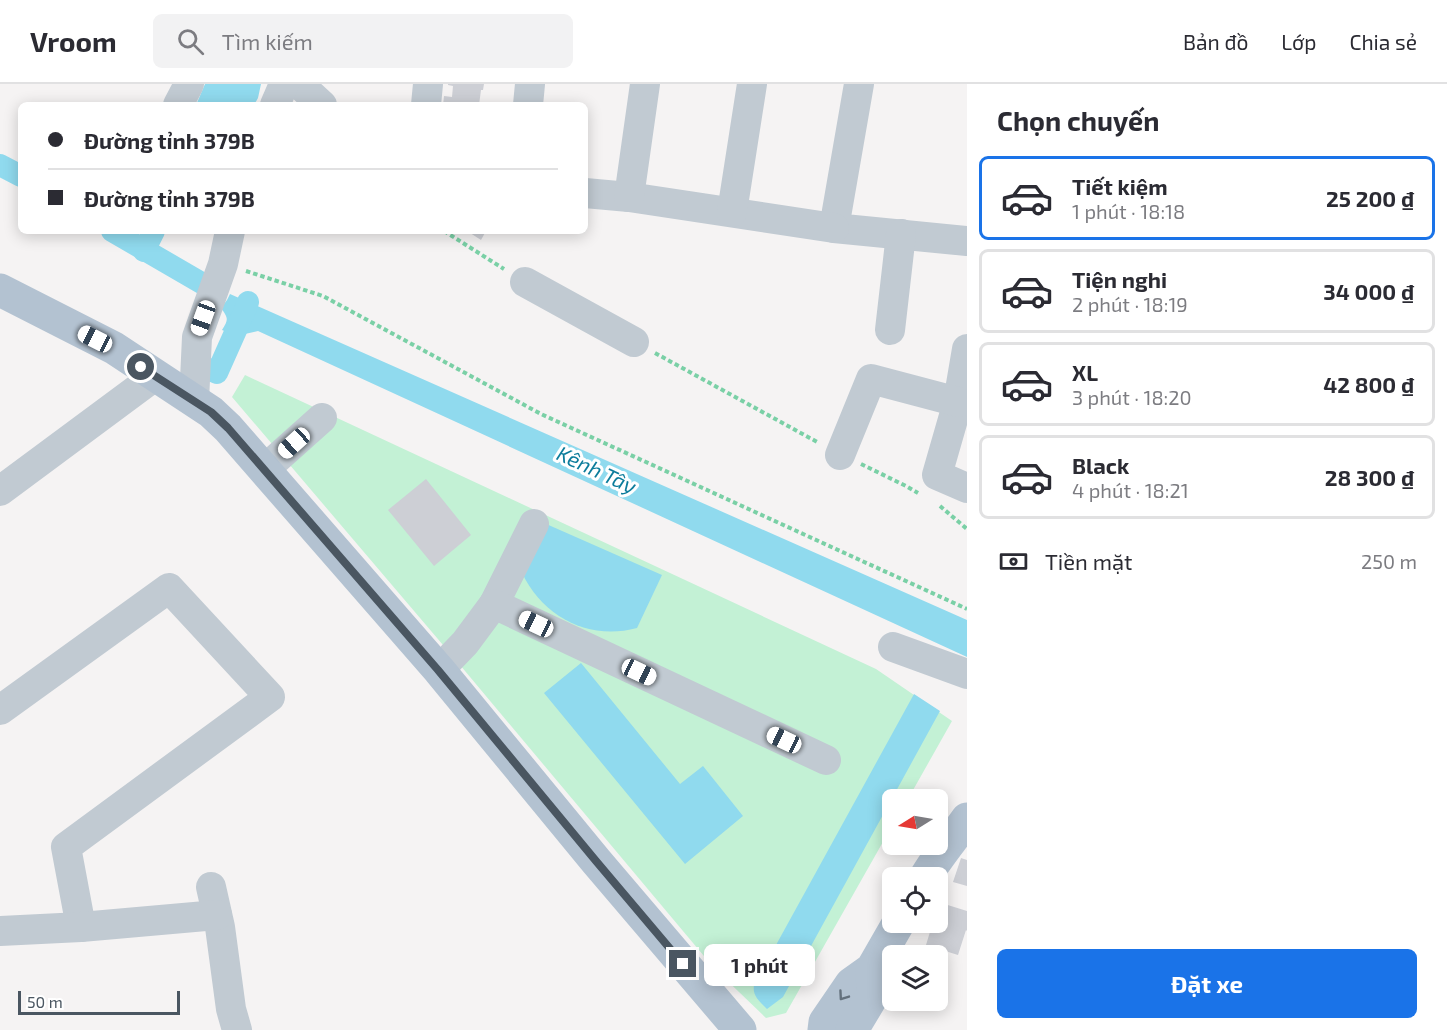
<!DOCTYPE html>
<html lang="vi">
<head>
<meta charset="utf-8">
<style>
	:root { --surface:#fff; --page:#f2f2f3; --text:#2b2b33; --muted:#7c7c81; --line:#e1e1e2; --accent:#1a73e8 }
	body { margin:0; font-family:"Exo 2",sans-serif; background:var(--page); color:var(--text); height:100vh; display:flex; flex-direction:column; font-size:22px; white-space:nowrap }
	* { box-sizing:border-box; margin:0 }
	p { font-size:20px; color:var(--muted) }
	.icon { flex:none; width:33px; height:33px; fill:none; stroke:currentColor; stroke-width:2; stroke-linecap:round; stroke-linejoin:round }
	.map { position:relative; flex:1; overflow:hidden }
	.panel { display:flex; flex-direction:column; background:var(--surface); width:480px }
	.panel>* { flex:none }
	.banner { position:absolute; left:18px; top:18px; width:570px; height:132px; border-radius:9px; box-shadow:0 3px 15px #0003; display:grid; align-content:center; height:132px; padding:0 30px; background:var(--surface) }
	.needle { width:39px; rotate:259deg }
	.controls { position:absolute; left:882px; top:705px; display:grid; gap:12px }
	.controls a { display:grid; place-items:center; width:66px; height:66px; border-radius:9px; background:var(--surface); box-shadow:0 3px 15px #0003; font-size:30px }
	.scale { position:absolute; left:18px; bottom:15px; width:162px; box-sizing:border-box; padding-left:6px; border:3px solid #4a5661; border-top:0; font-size:16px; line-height:21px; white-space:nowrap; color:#4a5661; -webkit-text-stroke:4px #fff; paint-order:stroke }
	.end { position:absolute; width:27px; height:27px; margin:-14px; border:8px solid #4a5661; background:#fff; box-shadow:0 0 0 3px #fff }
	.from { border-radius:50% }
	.bubble { position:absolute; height:42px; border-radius:9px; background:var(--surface); box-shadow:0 3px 15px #0003; font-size:20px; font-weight:700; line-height:42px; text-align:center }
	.car { position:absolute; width:18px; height:36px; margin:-18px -9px; border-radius:8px; box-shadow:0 0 4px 2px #0007; background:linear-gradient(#fff 24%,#345 0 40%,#fff 0 76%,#345 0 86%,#fff 0) }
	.banner b { display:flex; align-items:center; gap:21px; height:57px; font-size:22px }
	.banner b+b { border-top:2px solid var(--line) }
	.banner i { width:15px; height:15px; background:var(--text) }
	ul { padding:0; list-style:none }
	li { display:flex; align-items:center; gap:18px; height:84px; margin:0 12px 9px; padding:0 18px; border:3px solid var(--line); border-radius:9px }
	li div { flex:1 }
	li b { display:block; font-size:22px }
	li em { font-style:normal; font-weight:700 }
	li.selected { border-color:var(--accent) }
	li>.icon { width:54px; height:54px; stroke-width:1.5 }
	h2 { padding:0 30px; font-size:27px; line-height:72px }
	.pay { display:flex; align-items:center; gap:15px; height:66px; padding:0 30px; font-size:22px }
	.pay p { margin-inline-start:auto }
	.button { display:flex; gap:12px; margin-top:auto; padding:12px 30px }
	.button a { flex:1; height:69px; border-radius:9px; background:var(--accent); color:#fff; font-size:24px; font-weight:700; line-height:69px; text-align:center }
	header { display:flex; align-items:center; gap:36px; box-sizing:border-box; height:84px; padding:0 30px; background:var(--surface); border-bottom:2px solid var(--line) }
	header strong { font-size:28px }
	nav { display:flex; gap:33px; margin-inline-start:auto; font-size:21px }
	.search { width:420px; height:54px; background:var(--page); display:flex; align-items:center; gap:15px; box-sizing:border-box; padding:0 21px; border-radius:9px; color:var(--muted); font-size:22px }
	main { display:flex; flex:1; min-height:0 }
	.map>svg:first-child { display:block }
	.green { fill:#c3f1d5 }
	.water { fill:#90daee }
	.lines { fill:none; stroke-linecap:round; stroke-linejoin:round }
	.canal { stroke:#90daee; stroke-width:22 }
	.building { fill:#cdcfd5 }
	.path { stroke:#7ad0a6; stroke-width:4; stroke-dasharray:4.5 3; stroke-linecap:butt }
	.minor { stroke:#c1cad2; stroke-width:30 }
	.major { stroke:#b3c2d1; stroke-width:33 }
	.oneway { stroke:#64717d }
	.route { stroke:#4a5661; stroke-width:8 }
	.labels { text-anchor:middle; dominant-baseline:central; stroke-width:6; stroke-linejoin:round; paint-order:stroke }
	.water-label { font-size:21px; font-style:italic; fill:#0c7c9b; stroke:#fff }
</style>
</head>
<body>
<header>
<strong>Vroom</strong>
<div class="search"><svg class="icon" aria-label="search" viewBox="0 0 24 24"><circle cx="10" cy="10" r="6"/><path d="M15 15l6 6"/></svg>Tìm kiếm</div>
<nav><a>Bản đồ</a><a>Lớp</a><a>Chia sẻ</a></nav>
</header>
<main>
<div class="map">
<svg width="967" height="946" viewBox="0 0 967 946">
	<rect width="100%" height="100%" fill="#f5f3f3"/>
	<polygon class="green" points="245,291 876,585 952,637 908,715 892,716 892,742 786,929 766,934 714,884 460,581 232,313"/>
	<g class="water">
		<polygon points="205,0 261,0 258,14 254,21 196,21"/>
		<path d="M230,210l737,326v37l-709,-326 -22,5 -14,-6c7,-11 6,-12 -1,-22l6,-8z"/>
		<path d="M544,439l118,52 -25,53c-48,13 -94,-11 -115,-55z"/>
		<polygon points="581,579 680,700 703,682 743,732 685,780 544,609"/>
		<path d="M914,610l26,17 -157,286 -16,12c-7,-7 -15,-13 -13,-24z"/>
	</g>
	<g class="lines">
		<g class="canal">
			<polyline points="0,81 21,92"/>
			<polyline points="112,147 205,201"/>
			<polyline points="144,167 154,147"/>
			<polyline points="206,284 217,289 246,224 248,218"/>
		</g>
	</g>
	<g class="building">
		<polygon points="448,0 484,0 483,6 481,6 479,21 443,21 444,12 452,13 453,2 448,1"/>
		<polygon points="467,147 486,147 481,156"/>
		<polygon points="426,395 471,451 434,482 388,426"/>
		<polygon points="961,774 967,776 967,802 953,798"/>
		<polygon points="938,818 967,827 967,847 966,846 958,871 926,861 933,838 938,838"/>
	</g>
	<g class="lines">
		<g class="path">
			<polyline points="444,147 504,185"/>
			<polyline points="246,187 323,212 541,330 967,525"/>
			<polyline points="655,269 819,359"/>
			<polyline points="861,380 906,402 918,409"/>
			<polyline points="940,422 967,445"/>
		</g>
		<g class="minor">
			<polyline points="299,0 322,21"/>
			<polyline points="859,0 834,144 967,157"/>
			<polyline points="178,21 189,0"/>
			<polyline points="275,21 284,0"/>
			<polyline points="426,21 428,0"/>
			<polyline points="528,21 530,0"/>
			<polyline points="585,109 629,113 834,144"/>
			<polyline points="629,113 645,0"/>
			<polyline points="732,128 752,0"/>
			<polyline points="525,198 634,258"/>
			<polyline points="890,246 901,150"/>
			<polyline points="967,265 958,318 937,391 967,404"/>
			<polyline points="194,317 197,253 223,180 230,147"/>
			<polyline points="840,371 871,295 958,318"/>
			<polyline points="265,385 322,334"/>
			<polyline points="0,407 155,292"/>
			<polyline points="494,520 534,440"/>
			<polyline points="893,563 967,590"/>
			<polyline points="439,586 465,559 494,520 826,676"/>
			<polyline points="0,626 169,504 270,613 66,763 81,843"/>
			<polyline points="211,803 220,843 231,925 237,946"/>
			<polyline points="0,847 81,843 217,831"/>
		</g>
		<g class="major">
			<polyline points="0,206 114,264 211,328 228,344 439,586 596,777 740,946"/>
			<path d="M925,794c12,-21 28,-39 42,-59"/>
			<polyline points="824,946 825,938 851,900 872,885 899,838"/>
			<polyline points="852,946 873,911 872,885"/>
		</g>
	</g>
	<defs><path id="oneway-chevron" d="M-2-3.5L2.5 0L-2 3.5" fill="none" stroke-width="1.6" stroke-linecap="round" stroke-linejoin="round" transform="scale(1.5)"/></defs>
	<use class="oneway" href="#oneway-chevron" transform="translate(843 912) rotate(125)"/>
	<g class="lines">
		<polyline class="route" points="141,283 211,328 228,344 438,586 596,777 683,880"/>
	</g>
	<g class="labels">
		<g class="water-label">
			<text transform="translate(597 385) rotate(25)">Kênh Tây</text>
		</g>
	</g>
</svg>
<div class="controls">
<a><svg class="needle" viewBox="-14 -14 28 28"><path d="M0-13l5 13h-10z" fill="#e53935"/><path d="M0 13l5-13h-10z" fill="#7c7c81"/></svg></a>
<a><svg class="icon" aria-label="locate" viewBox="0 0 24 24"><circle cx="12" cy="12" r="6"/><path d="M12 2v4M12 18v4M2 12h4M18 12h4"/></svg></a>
<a><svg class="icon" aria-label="layers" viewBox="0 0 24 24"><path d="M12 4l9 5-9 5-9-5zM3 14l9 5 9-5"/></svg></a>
</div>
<div class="scale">50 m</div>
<i class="end from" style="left:141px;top:283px"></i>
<i class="end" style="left:683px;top:880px"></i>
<div class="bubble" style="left:704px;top:860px;width:111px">1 phút</div>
<i class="car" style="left:203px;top:234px;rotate:200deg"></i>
<i class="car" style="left:95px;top:255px;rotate:297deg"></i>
<i class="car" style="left:294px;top:359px;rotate:228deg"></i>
<i class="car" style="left:536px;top:540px;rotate:295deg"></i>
<i class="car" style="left:639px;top:588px;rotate:115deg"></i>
<i class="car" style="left:784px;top:656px;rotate:295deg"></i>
<div class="banner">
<b><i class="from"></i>Đường tỉnh 379B</b>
<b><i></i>Đường tỉnh 379B</b>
</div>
</div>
<section class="panel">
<h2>Chọn chuyến</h2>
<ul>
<li class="selected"><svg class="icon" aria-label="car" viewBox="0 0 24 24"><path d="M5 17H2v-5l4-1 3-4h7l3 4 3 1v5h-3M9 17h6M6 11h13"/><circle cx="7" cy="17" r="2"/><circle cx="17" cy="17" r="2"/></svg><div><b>Tiết kiệm</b><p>1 phút · 18:18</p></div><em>25 200 ₫</em></li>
<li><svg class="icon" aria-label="car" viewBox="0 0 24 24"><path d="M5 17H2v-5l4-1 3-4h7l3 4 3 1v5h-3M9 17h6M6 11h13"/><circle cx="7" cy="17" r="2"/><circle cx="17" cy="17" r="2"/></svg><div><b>Tiện nghi</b><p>2 phút · 18:19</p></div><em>34 000 ₫</em></li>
<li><svg class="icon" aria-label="car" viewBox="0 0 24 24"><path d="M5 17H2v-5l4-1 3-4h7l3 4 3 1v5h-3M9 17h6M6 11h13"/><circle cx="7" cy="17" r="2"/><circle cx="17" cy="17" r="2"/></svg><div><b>XL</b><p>3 phút · 18:20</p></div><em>42 800 ₫</em></li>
<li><svg class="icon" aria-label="car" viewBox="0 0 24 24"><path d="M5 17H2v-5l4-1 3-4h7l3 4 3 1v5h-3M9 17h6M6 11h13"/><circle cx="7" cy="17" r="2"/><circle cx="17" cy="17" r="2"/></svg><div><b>Black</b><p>4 phút · 18:21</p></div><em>28 300 ₫</em></li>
</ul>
<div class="pay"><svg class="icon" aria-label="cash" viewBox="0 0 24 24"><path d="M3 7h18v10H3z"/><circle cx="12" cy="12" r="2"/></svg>Tiền mặt<p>250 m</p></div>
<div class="button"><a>Đặt xe</a></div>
</section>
</main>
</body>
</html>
